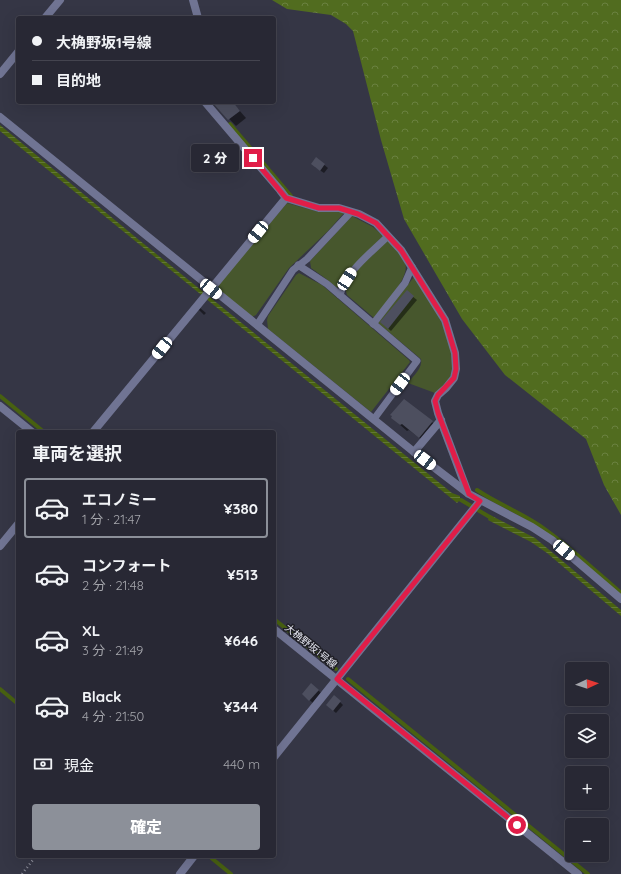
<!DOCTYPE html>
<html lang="ja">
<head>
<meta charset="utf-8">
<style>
	:root { --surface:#282834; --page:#343440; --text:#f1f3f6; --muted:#a5a6ac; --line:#44444f; --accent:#8c9099 }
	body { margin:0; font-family:Quicksand,"Noto Sans JP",sans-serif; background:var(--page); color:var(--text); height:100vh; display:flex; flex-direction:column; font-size:15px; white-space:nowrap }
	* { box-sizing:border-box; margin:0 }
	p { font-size:13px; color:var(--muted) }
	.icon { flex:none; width:22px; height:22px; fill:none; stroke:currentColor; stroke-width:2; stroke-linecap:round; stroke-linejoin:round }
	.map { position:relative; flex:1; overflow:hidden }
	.side { position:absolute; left:16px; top:430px; width:260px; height:428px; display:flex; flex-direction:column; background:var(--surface); border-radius:4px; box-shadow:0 4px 16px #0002,0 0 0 1px var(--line) }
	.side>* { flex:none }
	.top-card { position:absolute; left:16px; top:16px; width:260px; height:88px; border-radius:4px; box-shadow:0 4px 16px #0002,0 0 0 1px var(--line); display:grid; align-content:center; height:88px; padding:0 16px; background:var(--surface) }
	.needle { width:26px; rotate:87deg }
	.buttons { position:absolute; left:565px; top:662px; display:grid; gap:8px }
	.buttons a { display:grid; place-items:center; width:44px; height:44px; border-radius:4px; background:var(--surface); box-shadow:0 4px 16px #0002,0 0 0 1px var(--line); font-size:20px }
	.end { position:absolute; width:18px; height:18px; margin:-9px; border:5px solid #e11d48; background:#fff; box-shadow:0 0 0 2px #fff }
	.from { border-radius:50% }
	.bubble { position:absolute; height:28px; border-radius:4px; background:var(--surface); box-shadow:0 4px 16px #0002,0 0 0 1px var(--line); font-size:13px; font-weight:800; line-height:28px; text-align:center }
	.car { position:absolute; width:12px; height:24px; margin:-12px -6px; border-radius:5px; box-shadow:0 0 3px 1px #0007; background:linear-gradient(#fff 24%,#345 0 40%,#fff 0 76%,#345 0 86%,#fff 0) }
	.top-card b { display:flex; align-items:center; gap:14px; height:38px; font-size:15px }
	.top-card b+b { border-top:1px solid var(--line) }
	.top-card i { width:10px; height:10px; background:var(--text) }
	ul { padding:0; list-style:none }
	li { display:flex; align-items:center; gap:12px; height:60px; margin:0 8px 6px; padding:0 8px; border:2px solid transparent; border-radius:4px }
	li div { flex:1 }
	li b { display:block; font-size:15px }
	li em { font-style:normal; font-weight:800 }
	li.current { border-color:var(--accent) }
	li>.icon { width:36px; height:36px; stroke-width:1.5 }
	h2 { padding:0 16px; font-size:18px; line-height:48px }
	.pay { display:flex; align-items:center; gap:10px; height:44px; padding:0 16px; font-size:15px }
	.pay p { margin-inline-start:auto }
	.cta { display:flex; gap:8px; margin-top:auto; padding:8px 16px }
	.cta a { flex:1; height:46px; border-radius:4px; background:var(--accent); color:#fff; font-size:16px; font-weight:800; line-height:46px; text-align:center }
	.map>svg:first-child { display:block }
	.grass { fill:#47572d }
	.forest { fill:url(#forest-crowns) }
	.water { fill:url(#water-rules) }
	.shadow { fill:#0007 }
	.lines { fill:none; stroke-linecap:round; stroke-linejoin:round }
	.stream { stroke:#486111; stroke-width:4 }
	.building { fill:#4d4f5f }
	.path { stroke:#8e8f9b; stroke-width:2.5; stroke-dasharray:1 3; stroke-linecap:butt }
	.lane { stroke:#707493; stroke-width:7 }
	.street { stroke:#707493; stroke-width:8 }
	.route { stroke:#e11d48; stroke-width:5 }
	.labels { text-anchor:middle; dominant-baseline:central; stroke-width:3; stroke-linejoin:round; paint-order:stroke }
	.street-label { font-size:10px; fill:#e2e3ed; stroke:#1e1e25 }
</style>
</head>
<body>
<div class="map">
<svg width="621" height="874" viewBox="0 0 621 874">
	<defs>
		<pattern id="forest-crowns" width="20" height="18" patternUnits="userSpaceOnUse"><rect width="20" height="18" fill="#516c1f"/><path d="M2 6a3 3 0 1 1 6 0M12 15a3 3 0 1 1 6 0" fill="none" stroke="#6a8140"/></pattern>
		<pattern id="water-rules" width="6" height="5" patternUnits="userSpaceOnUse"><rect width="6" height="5" fill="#486111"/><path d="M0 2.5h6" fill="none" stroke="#627834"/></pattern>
	</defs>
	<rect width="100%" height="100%" fill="#353645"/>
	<g class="grass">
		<polygon points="287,203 319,212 339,211 344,213 328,231 289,268 256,315 252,317 219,290 218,285"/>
		<polygon points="352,216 373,227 383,236 351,268 337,288 325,278 311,268 310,261"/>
		<path d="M388,240c6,7 13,14 17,23 6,14 -23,44 -31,55l-27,-23c-3,-7 1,-14 4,-19z"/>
		<polygon points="299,273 322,285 409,360 410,362 371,412 268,329 267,320 268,316 296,275"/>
		<path d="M414,277c16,25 36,51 38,82 0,6 1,12 -2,18 -3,7 -9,11 -15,16l-27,-10c5,-7 15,-15 13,-24l-43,-36z"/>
	</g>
	<polygon class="forest" points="272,0 621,0 621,515 604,485 586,439 505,375 462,319 404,219 381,140 353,31 346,24 331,15 287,9"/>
	<g class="water">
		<polygon points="0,125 139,240 452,493 460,496 460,498 465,501 464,503 459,501 457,503 0,131"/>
		<polygon points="490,515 535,538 621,610 621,616 547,553 531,542 488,520"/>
	</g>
	<g class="shadow">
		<polygon points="215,102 232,102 246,118 236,126 214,103"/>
		<polygon points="316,158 328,168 324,173 315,167"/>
		<polygon points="407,292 417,300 391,331 384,325"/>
		<polygon points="200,308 206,313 204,315 199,310"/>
		<polygon points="392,418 432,422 438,429 426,443 409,430 407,431"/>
		<polygon points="318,690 321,693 313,703 306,697"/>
		<polygon points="340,702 343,705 336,713 330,708"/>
	</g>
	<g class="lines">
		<g class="stream">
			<polyline points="230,124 291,196"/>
			<polyline points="0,396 44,432"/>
			<path d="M477,490c22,15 48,24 69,40 26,19 51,42 75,63"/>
			<polyline points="461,500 493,519"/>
			<polyline points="274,619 336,669"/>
			<polyline points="348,679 588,874"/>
			<polyline points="0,689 18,704"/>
			<polyline points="209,856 231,874"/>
		</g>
	</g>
	<g class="building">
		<polygon points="212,102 233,102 240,111 228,120"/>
		<polygon points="316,157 325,164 320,171 311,164"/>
		<polygon points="407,290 414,296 388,329 380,322"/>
		<polygon points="404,399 433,421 419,438 402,424 400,425 391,418 392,416 390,415"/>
		<polygon points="311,683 319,690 309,701 302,694"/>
		<polygon points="334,695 341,701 333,711 326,705"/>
	</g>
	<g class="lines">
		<polyline class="path" points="22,874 36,856"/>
		<g class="lane">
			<polyline points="298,265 327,284 417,361 374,419"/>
			<path d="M340,295c7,-25 30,-41 48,-59"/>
			<polyline points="373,324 405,283 412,267"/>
			<polyline points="257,325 293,270 307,259 351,212"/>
		</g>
		<g class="street">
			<polyline points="193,0 198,18"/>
			<polyline points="45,18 60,0"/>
			<polyline points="0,74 18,52"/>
			<polyline points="205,102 280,190 286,198 319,208 339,208 359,214 376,223 401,250 445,320 455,353 456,369 454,378 446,388 438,395 435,401 438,413 468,493"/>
			<polyline points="0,117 414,452 469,494 532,527 552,540 621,599"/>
			<polyline points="0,406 32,432"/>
			<polyline points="93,432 286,198"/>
			<polyline points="414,452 441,420"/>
			<polyline points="0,546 18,524"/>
			<polyline points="274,629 578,874"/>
			<polyline points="274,757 480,501"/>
			<polyline points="180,874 194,856"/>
		</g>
	</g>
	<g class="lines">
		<polyline class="route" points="253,158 286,198 319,208 339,208 358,214 376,223 401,250 445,320 455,353 456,369 454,378 438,395 435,401 438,413 469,494 480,501 337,679 517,825"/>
	</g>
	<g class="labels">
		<g class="street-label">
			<text transform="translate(311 646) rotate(39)">大桷野坂1号線</text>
		</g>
	</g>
</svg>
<div class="buttons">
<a><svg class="needle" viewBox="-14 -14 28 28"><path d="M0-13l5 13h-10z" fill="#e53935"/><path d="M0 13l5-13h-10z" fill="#a5a6ac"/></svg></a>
<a><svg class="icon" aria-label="layers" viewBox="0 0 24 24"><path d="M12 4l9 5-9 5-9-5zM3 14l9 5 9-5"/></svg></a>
<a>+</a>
<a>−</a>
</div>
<i class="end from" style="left:517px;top:825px"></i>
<i class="end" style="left:253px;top:158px"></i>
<div class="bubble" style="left:191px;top:144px;width:48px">2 分</div>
<i class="car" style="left:258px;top:232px;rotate:219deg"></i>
<i class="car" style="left:347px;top:279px;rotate:33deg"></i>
<i class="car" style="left:211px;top:289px;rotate:129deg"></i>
<i class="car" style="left:162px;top:348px;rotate:219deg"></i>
<i class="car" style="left:400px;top:384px;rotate:217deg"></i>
<i class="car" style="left:425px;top:460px;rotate:128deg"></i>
<i class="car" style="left:564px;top:550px;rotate:130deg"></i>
<div class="top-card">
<b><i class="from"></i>大桷野坂1号線</b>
<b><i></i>目的地</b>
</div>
<section class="side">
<h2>車両を選択</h2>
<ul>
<li class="current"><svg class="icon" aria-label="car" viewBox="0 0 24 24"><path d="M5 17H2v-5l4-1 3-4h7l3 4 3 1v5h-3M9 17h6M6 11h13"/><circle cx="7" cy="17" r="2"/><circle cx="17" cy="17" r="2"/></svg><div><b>エコノミー</b><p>1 分 · 21:47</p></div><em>¥380</em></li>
<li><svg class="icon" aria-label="car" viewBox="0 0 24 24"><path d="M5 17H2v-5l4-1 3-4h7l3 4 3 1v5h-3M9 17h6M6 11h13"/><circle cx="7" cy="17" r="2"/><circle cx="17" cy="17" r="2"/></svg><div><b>コンフォート</b><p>2 分 · 21:48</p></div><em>¥513</em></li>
<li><svg class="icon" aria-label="car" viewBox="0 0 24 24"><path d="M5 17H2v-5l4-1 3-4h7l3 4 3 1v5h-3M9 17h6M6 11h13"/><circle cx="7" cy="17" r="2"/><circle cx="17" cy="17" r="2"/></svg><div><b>XL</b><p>3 分 · 21:49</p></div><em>¥646</em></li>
<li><svg class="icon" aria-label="car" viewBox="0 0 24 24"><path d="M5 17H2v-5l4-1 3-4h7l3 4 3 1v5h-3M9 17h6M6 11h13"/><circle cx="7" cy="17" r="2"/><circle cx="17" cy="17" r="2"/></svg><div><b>Black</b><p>4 分 · 21:50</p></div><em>¥344</em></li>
</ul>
<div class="pay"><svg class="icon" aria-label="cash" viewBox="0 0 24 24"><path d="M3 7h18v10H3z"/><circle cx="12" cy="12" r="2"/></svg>現金<p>440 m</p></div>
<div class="cta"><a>確定</a></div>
</section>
</div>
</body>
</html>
